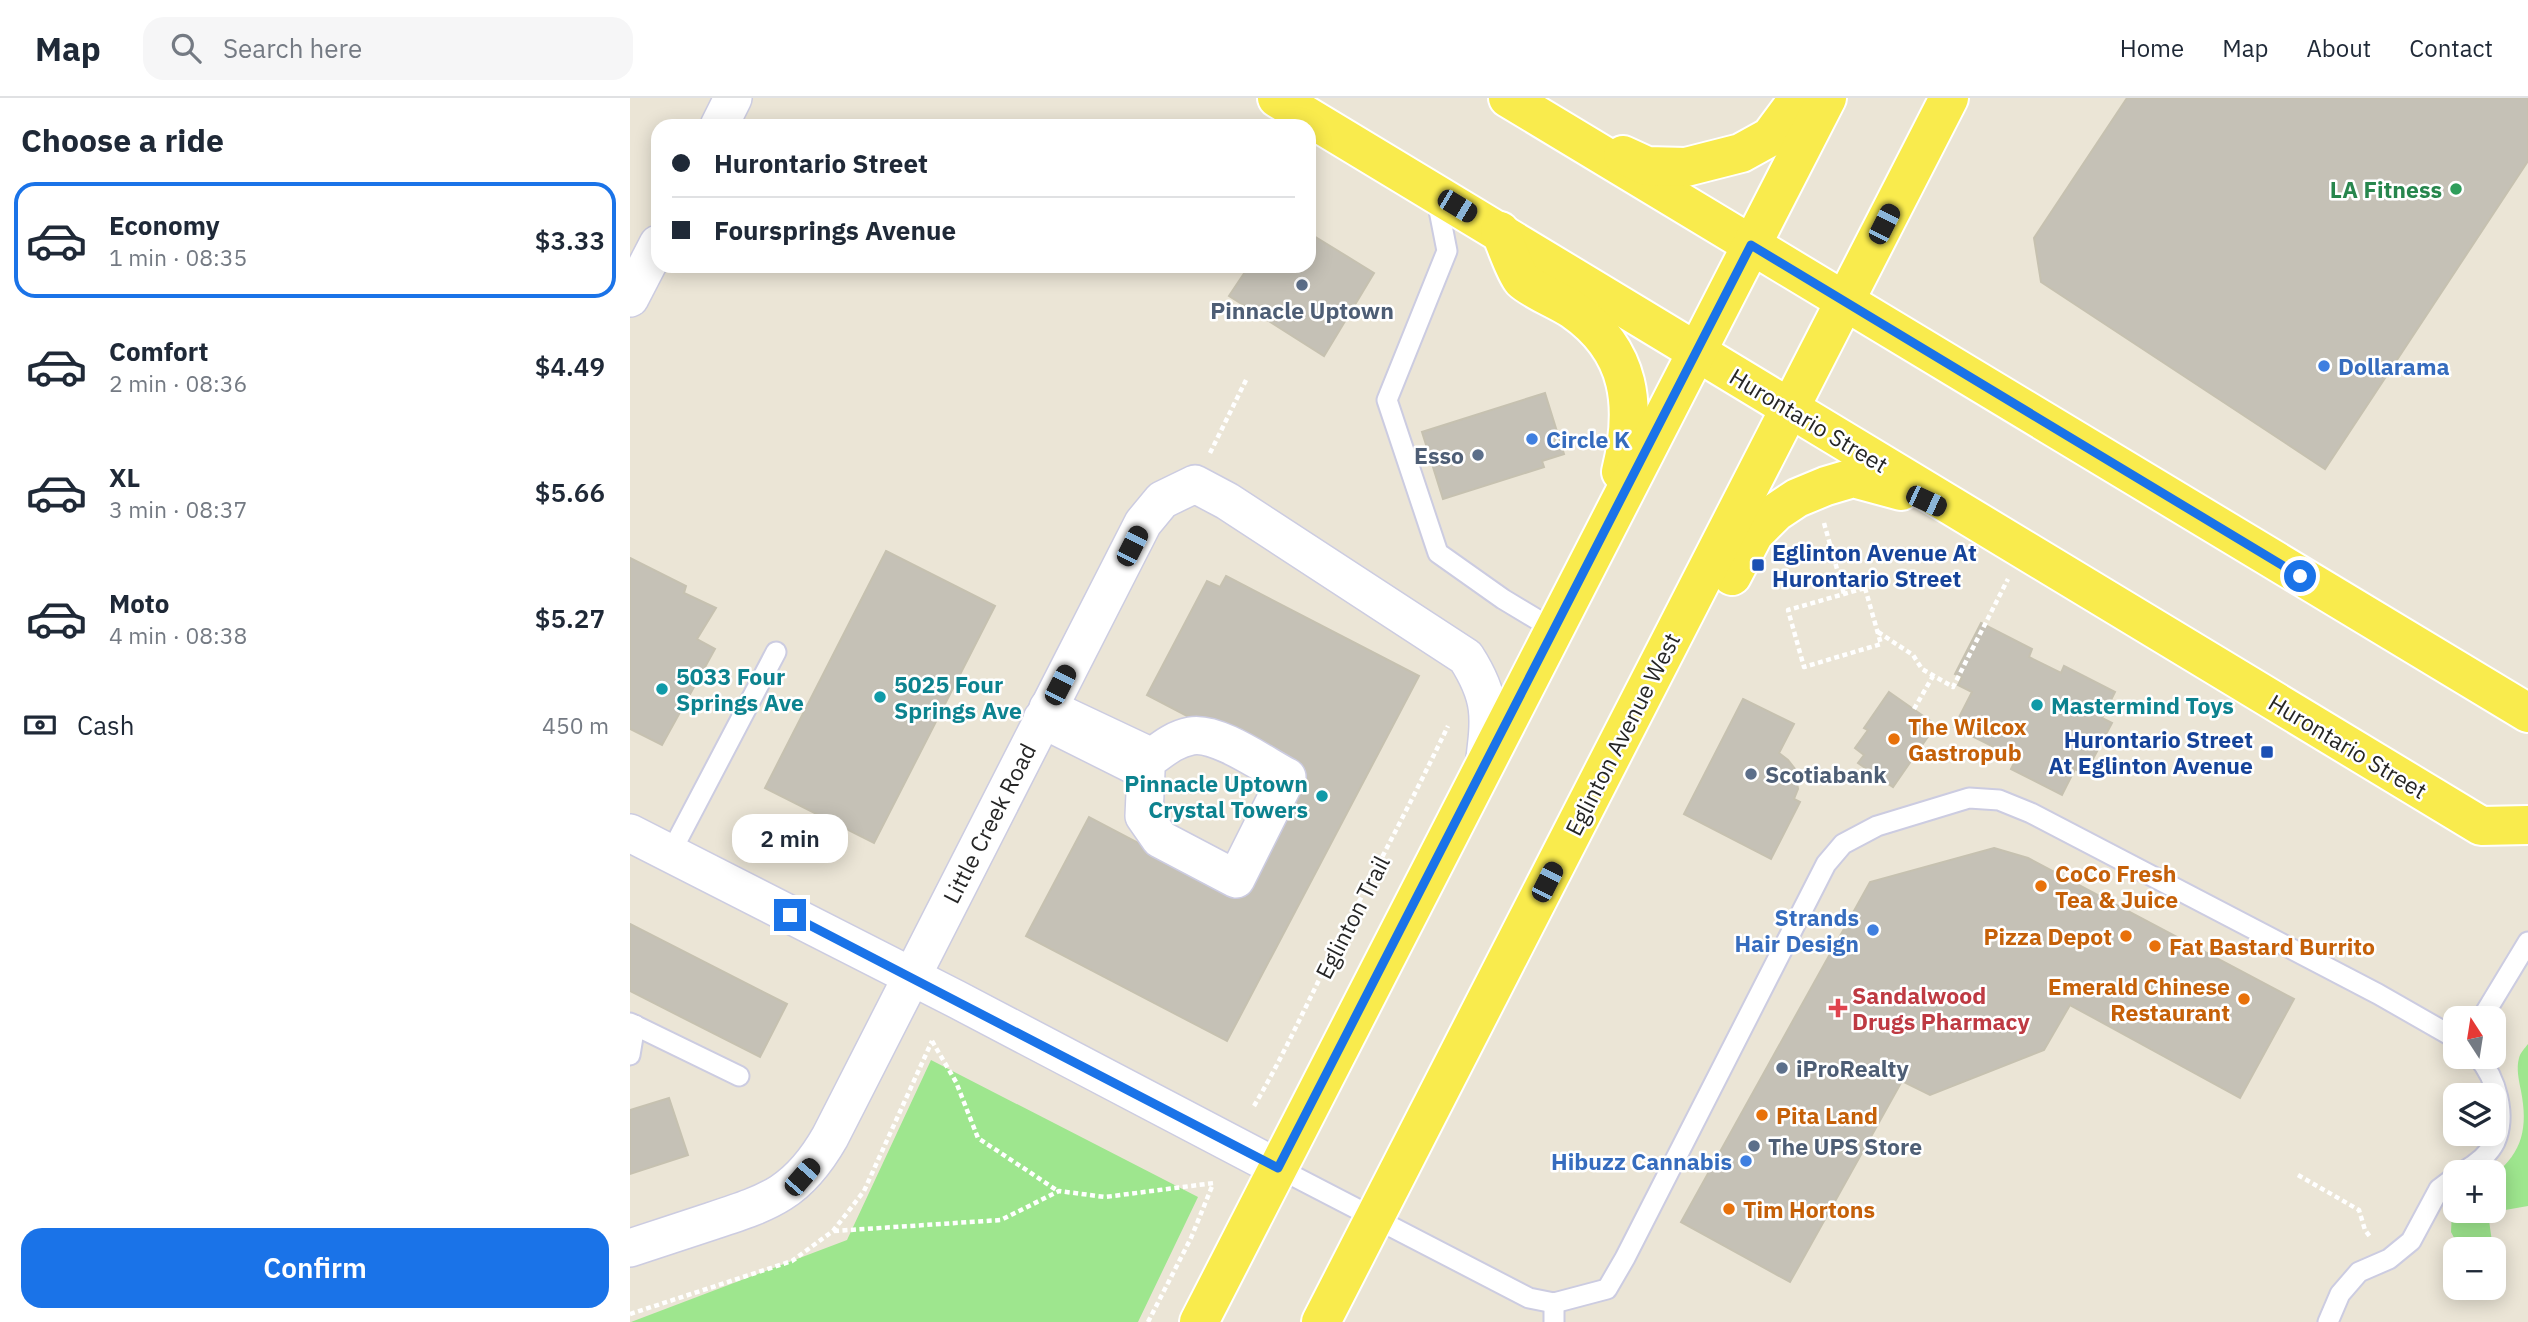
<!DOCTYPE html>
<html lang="en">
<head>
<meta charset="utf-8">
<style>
	:root { --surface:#fff; --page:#f6f6f7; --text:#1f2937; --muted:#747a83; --line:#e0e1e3; --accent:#1a73e8 }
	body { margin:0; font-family:"IBM Plex Sans",sans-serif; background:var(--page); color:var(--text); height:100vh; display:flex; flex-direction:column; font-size:26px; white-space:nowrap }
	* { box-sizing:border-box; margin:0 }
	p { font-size:23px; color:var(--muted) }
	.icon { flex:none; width:38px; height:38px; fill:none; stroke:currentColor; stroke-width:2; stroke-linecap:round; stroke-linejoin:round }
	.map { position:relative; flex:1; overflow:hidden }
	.panel { display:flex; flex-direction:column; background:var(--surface); width:630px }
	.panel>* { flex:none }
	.banner { position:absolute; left:21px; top:21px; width:665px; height:154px; border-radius:21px; box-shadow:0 4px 18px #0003; display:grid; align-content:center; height:154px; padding:0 21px; background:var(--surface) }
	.needle { width:46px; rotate:348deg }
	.controls { position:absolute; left:1813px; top:908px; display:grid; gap:14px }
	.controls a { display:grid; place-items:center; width:63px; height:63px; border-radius:14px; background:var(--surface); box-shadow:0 4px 18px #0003; font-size:35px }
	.end { position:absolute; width:32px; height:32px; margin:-16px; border:9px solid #1a73e8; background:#fff; box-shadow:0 0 0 4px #fff }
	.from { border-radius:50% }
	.bubble { position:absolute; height:49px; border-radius:21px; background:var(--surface); box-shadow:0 4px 18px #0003; font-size:23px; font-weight:600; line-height:49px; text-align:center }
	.car { position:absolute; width:21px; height:42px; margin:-21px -10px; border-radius:9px; box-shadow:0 0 5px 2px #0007; background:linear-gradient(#222 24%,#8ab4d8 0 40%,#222 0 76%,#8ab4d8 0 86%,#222 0) }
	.banner b { display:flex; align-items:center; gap:24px; height:66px; font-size:26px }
	.banner b+b { border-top:2px solid var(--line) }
	.banner i { width:18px; height:18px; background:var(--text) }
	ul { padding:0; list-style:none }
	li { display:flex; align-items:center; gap:21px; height:116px; margin:0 14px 10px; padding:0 7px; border:4px solid transparent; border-radius:21px }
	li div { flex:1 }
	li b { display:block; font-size:26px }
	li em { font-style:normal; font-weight:600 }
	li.current { border-color:var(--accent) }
	li>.icon { width:63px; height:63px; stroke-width:1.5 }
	h2 { padding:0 21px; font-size:32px; line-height:84px }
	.pay { display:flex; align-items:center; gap:18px; height:77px; padding:0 21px; font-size:26px }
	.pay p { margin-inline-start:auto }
	.action { display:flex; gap:14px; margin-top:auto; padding:14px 21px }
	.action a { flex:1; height:80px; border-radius:21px; background:var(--accent); color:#fff; font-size:28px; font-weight:600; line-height:80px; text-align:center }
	header { display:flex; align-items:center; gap:42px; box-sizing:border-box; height:98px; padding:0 35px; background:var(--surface); border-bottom:2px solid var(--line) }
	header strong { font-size:33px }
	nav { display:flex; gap:38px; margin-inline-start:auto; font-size:24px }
	.search { width:490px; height:63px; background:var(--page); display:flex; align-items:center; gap:18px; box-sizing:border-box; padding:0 24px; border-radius:21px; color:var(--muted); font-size:26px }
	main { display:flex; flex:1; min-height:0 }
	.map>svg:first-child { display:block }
	.green { fill:#9ee68e }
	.building { fill:#c5c1b6; stroke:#c6c1b0; stroke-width:2 }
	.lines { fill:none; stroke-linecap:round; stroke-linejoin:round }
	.service-casing { stroke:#cccce1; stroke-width:23 }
	.minor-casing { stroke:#cccce1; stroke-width:40 }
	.primary-casing { stroke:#fff; stroke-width:42 }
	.path { stroke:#fff; stroke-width:4.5; stroke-dasharray:5 3.5; stroke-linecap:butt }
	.service { stroke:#fff; stroke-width:19 }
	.minor { stroke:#fff; stroke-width:37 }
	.primary { stroke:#f9eb4d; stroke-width:38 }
	.route { stroke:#1a73e8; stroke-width:9 }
	.leisure-dot { fill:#2e9e5b; stroke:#fff; stroke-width:2.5 }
	.service-dot { fill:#5c6f8a; stroke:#fff; stroke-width:2.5 }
	.shop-dot { fill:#3f7fe0; stroke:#fff; stroke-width:2.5 }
	.transit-dot { fill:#1a4fb4; stroke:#fff; stroke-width:2.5 }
	.culture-dot { fill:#0f9aa8; stroke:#fff; stroke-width:2.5 }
	.food-dot { fill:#e8710a; stroke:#fff; stroke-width:2.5 }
	.health-dot { fill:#e0444e; stroke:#fff; stroke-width:2.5 }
	.labels { text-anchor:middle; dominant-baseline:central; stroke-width:5; stroke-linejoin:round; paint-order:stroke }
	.leisure-label { font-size:23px; font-weight:bold; fill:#27864d; stroke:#fff; text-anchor:end }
	.service-label { font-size:23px; font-weight:bold; fill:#4e5e75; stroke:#fff; text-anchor:start }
	.shop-label { font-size:23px; font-weight:bold; fill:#366cbe; stroke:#fff; text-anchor:start }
	.street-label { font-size:23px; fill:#262626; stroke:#fff }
	.transit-label { font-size:23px; font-weight:bold; fill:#164399; stroke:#fff; text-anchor:start }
	.culture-label { font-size:23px; font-weight:bold; fill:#0d838f; stroke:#fff; text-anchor:start }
	.food-label { font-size:23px; font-weight:bold; fill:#c56008; stroke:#fff; text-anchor:start }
	.health-label { font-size:23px; font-weight:bold; fill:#be3a42; stroke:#fff; text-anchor:start }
</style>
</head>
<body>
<header>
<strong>Map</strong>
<div class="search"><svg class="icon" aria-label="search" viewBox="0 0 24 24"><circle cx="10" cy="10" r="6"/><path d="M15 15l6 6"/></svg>Search here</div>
<nav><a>Home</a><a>Map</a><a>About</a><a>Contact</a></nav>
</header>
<main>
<section class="panel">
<h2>Choose a ride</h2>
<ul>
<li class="current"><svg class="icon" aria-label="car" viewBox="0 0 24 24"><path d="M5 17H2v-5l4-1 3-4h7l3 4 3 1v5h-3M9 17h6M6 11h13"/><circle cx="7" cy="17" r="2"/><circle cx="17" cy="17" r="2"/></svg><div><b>Economy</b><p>1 min · 08:35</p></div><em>$3.33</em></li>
<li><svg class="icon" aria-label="car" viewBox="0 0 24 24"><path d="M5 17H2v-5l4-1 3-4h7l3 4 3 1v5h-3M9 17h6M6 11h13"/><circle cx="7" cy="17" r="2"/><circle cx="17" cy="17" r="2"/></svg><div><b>Comfort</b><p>2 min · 08:36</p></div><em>$4.49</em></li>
<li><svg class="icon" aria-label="car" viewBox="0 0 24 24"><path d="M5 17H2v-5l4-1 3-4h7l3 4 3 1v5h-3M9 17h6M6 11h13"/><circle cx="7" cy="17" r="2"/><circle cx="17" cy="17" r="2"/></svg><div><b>XL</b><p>3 min · 08:37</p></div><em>$5.66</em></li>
<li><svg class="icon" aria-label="car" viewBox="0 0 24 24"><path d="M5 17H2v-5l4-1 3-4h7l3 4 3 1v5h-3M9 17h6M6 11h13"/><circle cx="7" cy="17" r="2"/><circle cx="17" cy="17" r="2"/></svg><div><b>Moto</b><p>4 min · 08:38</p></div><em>$5.27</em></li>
</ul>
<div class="pay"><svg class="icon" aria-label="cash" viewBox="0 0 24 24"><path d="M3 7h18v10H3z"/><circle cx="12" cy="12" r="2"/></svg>Cash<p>450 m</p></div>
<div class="action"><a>Confirm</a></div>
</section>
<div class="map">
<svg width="1898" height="1224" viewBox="0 0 1898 1224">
	<rect width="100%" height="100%" fill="#ebe5d6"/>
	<g class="green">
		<path d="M1898,946v162l-40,7 5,36h-33l-9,-17 1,-21 3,-3v3h39v-36c29,-23 34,-48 27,-84 -2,-10 -5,-23 -2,-33 1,-5 6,-10 9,-14z"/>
		<polygon points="301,962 568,1099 508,1224 1,1224 217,1142"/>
	</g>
	<g class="building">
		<polygon points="1497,0 1898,0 1898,63 1695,371 1411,184 1404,140"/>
		<polygon points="679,135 744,175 694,258 599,198 619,168 679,168"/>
		<polygon points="915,295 934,356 912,363 914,369 813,401 792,334"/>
		<polygon points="256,453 365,508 244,745 135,690"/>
		<polygon points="0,460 56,488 54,495 86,510 67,541 85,551 32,647 0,631"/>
		<polygon points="596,478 789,578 597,943 396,838 459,719 607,797 670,677 517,597 577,483 590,489"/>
		<polygon points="1351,525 1402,551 1399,559 1431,575 1434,568 1485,594 1472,620 1482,625 1455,676 1445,671 1432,697 1381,671 1385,663 1369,655 1370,652 1324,629 1342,594 1328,587 1332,579 1325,576"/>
		<polygon points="1259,594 1306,627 1263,689 1228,665 1234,657 1225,650 1238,632 1234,630"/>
		<polygon points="1113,601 1164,626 1149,655 1158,662 1165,671 1168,691 1164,701 1170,704 1141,761 1054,716"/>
		<polygon points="1364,750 1398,760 1664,901 1610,1000 1440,907 1414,952 1300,997 1272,983 1160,1184 1051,1124 1240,784"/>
		<polygon points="0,826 157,906 130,959 0,893"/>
		<polygon points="39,1000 58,1057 0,1076 0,1012"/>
	</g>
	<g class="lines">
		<defs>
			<g id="service">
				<polyline points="806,97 817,153 757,302 808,455 873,501 923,531"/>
				<polyline points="40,756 146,554"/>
				<polyline points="1852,920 1898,844"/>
				<polyline points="0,925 109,978"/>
				<polyline points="0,957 5,927"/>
				<polyline points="648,1070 899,1200 924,1205 977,1191 995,1160 1196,766 1213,746 1247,728 1339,700 1369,702 1401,715 1748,896 1825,940"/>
				<path d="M1833,1074c12,-7 25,-16 32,-30 12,-27 1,-64 -17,-85"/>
				<polyline points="924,1205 924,1224"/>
				<polyline points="1698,1224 1710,1196 1729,1174 1759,1161 1781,1143 1809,1091 1825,1079"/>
			</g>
			<g id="minor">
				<polyline points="89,28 103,0"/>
				<polyline points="0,200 28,146"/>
				<path d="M412,621l104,52 -2,45 16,23 76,40 51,-102c-23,-12 -70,-46 -96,-41 -16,3 -27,12 -39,21l-104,-49"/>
				<polyline points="0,735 326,901 648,1070"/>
				<path d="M0,1150c27,-9 55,-18 82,-27 58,-19 86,-28 118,-84l313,-614 19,-23 33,-16 32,17 239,156c27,42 24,61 18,109"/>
			</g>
			<g id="primary">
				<polyline points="647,0 1851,728 1898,727"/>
				<polyline points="878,0 1898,615"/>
				<polyline points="993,57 1017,68 1056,69 1111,55 1140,39 1169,0"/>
				<path d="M870,133c5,11 15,41 22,49 10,10 38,21 51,30 59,41 64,97 48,162"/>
				<polyline points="1102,478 1124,436 1146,414 1167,400 1196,388 1223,380 1271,393"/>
				<polyline points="569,1224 1197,0"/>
				<polyline points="691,1224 1319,0"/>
			</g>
		</defs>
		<use href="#service" class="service-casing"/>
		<use href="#minor" class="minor-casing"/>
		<use href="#primary" class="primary-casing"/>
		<g class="path">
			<polyline points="580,355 617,280"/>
			<polyline points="1194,425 1214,496"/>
			<polygon points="1235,490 1251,546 1174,569 1158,512"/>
			<polyline points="1248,534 1283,557 1292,571 1323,589 1378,481"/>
			<polyline points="1284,611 1303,578"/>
			<polyline points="302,943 326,984 348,1040 428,1093"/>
			<path d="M624,1008c29,-49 52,-101 78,-152 39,-76 79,-151 116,-228"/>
			<polyline points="1668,1077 1729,1112 1735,1132 1741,1140"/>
			<polyline points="204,1133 371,1122 429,1093 475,1099 584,1085"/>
			<polyline points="0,1216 162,1163 203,1133 234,1093 302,943"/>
			<polyline points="518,1224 561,1140 583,1086"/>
		</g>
		<use href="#service" class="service"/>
		<use href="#minor" class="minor"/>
		<use href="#primary" class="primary"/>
	</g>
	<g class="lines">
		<polyline class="route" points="160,817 648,1070 1121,147 1670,478"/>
	</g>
	<circle class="leisure-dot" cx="1826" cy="91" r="7"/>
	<g class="service-dot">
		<circle cx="672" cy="187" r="7"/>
		<circle cx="848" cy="357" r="7"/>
		<circle cx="1121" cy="676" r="7"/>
		<circle cx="1152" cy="970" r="7"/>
		<circle cx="1124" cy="1048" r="7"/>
	</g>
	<g class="shop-dot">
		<circle cx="1694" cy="268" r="7"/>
		<circle cx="902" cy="341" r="7"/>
		<circle cx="1243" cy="832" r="7"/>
		<circle cx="1116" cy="1063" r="7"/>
	</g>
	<g class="transit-dot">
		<rect x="1121" y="460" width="14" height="14" rx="3.5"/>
		<rect x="1630" y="647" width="14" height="14" rx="3.5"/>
	</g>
	<g class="culture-dot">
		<circle cx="32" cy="591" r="7"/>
		<circle cx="250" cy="599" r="7"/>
		<circle cx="1407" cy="607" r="7"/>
		<circle cx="692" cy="698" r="7"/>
	</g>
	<g class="food-dot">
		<circle cx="1264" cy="641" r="7"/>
		<circle cx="1411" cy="788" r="7"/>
		<circle cx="1496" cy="838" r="7"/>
		<circle cx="1525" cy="848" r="7"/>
		<circle cx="1614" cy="901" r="7"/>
		<circle cx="1132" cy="1017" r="7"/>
		<circle cx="1099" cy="1111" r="7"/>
	</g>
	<path class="health-dot" d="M1204.5 899.5h7v7h7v7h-7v7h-7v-7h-7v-7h7z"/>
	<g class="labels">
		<g class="leisure-label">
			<text x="1812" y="91">LA Fitness</text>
		</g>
		<g class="service-label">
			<text x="672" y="212" text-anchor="middle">Pinnacle Uptown</text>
			<text x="834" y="357" text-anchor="end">Esso</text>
			<text x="1135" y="676">Scotiabank</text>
			<text x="1166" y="970">iProRealty</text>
			<text x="1138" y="1048">The UPS Store</text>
		</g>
		<g class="shop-label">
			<text x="1708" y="268">Dollarama</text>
			<text x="916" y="341">Circle K</text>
			<text x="1229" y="819" text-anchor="end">Strands<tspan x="1229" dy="26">Hair Design</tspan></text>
			<text x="1102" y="1063" text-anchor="end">Hibuzz Cannabis</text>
		</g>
		<g class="street-label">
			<text transform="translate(1179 322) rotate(31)">Hurontario Street</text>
			<text transform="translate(992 636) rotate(-63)">Eglinton Avenue West</text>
			<text transform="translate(1718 648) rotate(31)">Hurontario Street</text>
			<text transform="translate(359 725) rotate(-63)">Little Creek Road</text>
			<text transform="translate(722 819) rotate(-63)">Eglinton Trail</text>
		</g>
		<g class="transit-label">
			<text x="1142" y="454">Eglinton Avenue At<tspan x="1142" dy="26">Hurontario Street</tspan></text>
			<text x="1623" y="641" text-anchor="end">Hurontario Street<tspan x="1623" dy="26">At Eglinton Avenue</tspan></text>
		</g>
		<g class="culture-label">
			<text x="46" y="578">5033 Four<tspan x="46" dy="26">Springs Ave</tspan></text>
			<text x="264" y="586">5025 Four<tspan x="264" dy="26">Springs Ave</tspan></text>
			<text x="1421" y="607">Mastermind Toys</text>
			<text x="678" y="685" text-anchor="end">Pinnacle Uptown<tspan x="678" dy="26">Crystal Towers</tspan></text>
		</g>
		<g class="food-label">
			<text x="1278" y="628">The Wilcox<tspan x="1278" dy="26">Gastropub</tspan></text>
			<text x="1425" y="775">CoCo Fresh<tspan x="1425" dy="26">Tea &amp; Juice</tspan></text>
			<text x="1482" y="838" text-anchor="end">Pizza Depot</text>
			<text x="1539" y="848">Fat Bastard Burrito</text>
			<text x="1600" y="888" text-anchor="end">Emerald Chinese<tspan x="1600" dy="26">Restaurant</tspan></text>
			<text x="1146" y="1017">Pita Land</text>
			<text x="1113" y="1111">Tim Hortons</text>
		</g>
		<g class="health-label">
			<text x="1222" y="897">Sandalwood<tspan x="1222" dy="26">Drugs Pharmacy</tspan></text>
		</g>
	</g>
</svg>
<div class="controls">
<a><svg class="needle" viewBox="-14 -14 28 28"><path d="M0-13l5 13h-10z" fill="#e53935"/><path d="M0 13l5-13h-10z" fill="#747a83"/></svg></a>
<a><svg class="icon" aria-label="layers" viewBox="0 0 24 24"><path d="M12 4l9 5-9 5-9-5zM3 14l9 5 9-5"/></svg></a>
<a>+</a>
<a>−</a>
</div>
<i class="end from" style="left:1670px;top:478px"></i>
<i class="end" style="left:160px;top:817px"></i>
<div class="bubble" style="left:102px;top:716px;width:116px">2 min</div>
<i class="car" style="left:827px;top:108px;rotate:121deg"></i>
<i class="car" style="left:1254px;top:126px;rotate:27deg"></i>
<i class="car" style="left:1296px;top:403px;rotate:115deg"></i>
<i class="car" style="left:502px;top:448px;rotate:27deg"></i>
<i class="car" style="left:430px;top:587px;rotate:27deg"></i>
<i class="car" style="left:917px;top:784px;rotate:27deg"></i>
<i class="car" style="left:172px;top:1079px;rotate:41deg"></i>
<div class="banner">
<b><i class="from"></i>Hurontario Street</b>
<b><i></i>Foursprings Avenue</b>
</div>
</div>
</main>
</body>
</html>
